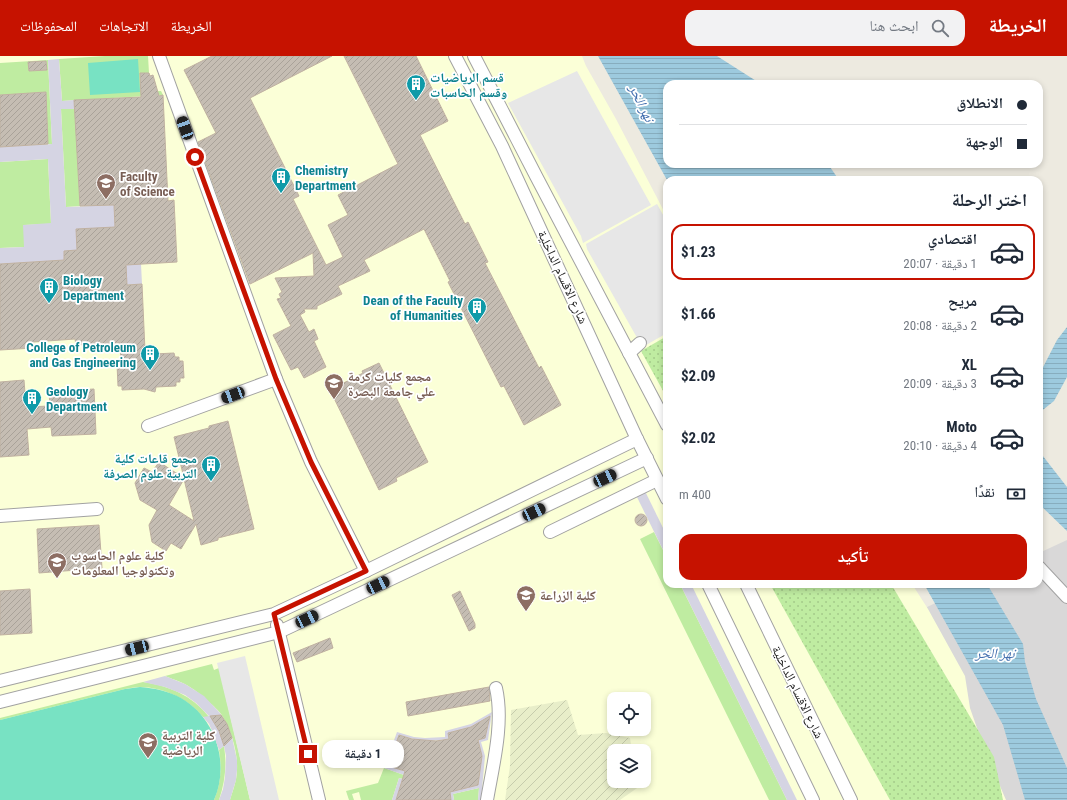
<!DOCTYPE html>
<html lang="ar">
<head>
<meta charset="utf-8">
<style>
	:root { --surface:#fff; --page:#f2f2f3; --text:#1f2937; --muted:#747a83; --line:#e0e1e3; --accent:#c61200 }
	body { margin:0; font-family:"Roboto Condensed","Noto Naskh Arabic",sans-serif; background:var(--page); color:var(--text); direction:rtl; height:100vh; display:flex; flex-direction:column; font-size:15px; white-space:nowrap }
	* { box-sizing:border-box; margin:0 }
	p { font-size:13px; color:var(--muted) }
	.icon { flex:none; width:22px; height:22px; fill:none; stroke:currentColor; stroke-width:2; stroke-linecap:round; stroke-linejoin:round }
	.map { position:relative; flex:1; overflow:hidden; direction:ltr }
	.details { position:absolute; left:663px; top:120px; width:380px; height:412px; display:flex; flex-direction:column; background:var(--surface); border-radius:12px; box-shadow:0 2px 6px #0003; direction:rtl }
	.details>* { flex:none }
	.hud { position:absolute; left:663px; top:24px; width:380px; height:88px; border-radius:12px; box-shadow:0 2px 6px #0003; direction:rtl; display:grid; align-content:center; height:88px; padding:0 16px; background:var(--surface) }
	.buttons { position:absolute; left:607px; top:636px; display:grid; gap:8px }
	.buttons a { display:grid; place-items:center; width:44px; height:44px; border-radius:8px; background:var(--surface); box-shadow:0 2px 6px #0003; font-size:20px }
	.end { position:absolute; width:18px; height:18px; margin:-9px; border:5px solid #c61200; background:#fff; box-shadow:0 0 0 2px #fff }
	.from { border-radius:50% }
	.bubble { position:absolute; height:28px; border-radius:12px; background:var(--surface); box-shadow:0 2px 6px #0003; font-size:13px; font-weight:700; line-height:28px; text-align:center; direction:rtl }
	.car { position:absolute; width:12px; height:24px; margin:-12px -6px; border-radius:5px; box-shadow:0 0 3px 1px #0007; background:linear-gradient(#222 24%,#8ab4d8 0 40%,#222 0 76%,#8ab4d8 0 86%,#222 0) }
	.hud b { display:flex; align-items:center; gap:14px; height:38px; font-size:15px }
	.hud b+b { border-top:1px solid var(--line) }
	.hud i { width:10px; height:10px; background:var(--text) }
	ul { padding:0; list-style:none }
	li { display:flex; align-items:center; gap:12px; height:56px; margin:0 8px 6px; padding:0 8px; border:2px solid transparent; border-radius:12px }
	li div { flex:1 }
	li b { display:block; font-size:15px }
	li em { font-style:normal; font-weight:700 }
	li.selected { border-color:var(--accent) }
	li>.icon { width:36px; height:36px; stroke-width:1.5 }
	h2 { padding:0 16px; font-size:18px; line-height:48px }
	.pay { display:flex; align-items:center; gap:10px; height:44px; padding:0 16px; font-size:15px }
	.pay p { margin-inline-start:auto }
	.primary-button { display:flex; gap:8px; margin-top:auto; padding:8px 16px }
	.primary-button a { flex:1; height:46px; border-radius:12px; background:var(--accent); color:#fff; font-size:16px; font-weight:700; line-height:46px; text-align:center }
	header { display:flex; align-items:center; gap:24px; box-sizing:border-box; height:56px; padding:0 20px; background:var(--accent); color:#fff }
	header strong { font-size:19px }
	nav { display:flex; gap:22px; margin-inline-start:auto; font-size:14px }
	.search { width:280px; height:36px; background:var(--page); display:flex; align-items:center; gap:10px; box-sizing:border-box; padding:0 14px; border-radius:12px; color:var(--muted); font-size:15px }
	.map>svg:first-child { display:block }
	.residential { fill:#d9d8d8 }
	.education { fill:#fbffd7; fill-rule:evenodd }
	.farmland { fill:url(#farmland-furrows) }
	.grass { fill:#bfeca1; fill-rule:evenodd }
	.garden { fill:url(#garden-dots) }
	.pitch { fill:#78e2c3 }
	.parking { fill:#e7e7e7 }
	.plaza { fill:#d5d4e3; fill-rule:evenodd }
	.water { fill:url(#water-rules) }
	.building { fill:url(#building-hatch); stroke:#c0b1a1; fill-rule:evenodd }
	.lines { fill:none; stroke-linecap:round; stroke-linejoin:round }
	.minor-casing { stroke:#a2a2a2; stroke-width:14 }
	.minor { stroke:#fff; stroke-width:12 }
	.route { stroke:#c61200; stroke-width:5 }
	.labels { text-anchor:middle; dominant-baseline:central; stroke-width:3.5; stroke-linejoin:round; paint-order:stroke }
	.culture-label { font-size:13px; font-weight:bold; fill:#0d838f; stroke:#fff; text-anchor:start }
	.education-label { font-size:13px; font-weight:bold; fill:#785e54; stroke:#fff; text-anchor:start }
	.street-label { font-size:13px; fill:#1b1b1b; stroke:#fff }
	.water-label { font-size:14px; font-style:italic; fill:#436faf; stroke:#fff }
</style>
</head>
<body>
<header>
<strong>الخريطة</strong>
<div class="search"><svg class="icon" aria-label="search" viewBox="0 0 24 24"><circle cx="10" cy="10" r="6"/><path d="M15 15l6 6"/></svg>ابحث هنا</div>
<nav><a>الخريطة</a><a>الاتجاهات</a><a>المحفوظات</a></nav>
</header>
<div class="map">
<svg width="1067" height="744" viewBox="0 0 1067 744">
	<defs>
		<pattern id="farmland-furrows" width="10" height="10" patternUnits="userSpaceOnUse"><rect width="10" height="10" fill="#e8eec9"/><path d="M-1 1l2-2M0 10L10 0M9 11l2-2" fill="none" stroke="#c6ccac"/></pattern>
		<pattern id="garden-dots" width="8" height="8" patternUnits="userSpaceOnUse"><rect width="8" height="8" fill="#bfeca1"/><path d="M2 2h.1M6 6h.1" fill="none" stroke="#a4ca8a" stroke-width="1.8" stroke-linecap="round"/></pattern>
		<pattern id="water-rules" width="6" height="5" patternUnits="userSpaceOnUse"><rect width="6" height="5" fill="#9dcade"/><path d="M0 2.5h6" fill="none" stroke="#87adbe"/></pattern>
		<pattern id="building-hatch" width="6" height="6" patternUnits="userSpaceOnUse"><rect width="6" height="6" fill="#c5bdb3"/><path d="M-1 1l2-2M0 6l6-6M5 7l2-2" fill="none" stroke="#a9a299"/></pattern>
	</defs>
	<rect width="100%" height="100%" fill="#edeae0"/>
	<polygon class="residential" points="1067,484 1067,744 877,744 925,552 975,528 1039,528 1039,497"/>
	<path class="education" d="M0,0h582l4,10 30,53 51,98v367h245l16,25 37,67 5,32 15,43 21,49h-1006zM614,643h30v30h-30zM614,695h30v30h-30z"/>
	<polygon class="farmland" points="567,644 578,679 606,677 630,682 632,695 614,695 614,725 639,725 640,730 620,744 505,744 510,710 511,654"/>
	<g class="grass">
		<polygon points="105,0 148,0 149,17 140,17 141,36 161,35 163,39 62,45 59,3"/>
		<path d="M48,4l4,84h-4l-2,-52 -46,3v-32zM46,5l1,9 -18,1 -1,-9z"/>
		<polygon points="61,53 75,53 80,150 66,151"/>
		<polygon points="48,103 51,168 24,169 24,191 0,192 0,106"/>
		<polygon points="654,476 667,502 667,528 680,528 787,744 769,744 640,483"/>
		<path d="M212,608l2,6 5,-2 31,132h-20c3,-10 7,-20 7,-30 1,-18 -6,-41 -16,-56 -4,-6 -22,-21 -28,-25 -8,-6 -18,-9 -28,-13z"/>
		<path d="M143,626c26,4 49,13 66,35h-6c-14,-18 -40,-30 -63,-30 -5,0 -10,1 -15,2l-125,31v-2z"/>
		<path d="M224,690c3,19 1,36 -5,54h-5c7,-16 8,-34 5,-50z"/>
		<polygon points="384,712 404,719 414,726 399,722 392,744 361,744 359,736 352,738 354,744 349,744 346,735 378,727"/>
		<polygon points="479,732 478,744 454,744 453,738"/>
	</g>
	<g class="garden">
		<polygon points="667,280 667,342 641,295"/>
		<polygon points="770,528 891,528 994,701 1003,744 890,744"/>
	</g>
	<g class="pitch">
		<polygon points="138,3 140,36 90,39 88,7"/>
		<path d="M140,631c14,1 28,4 41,11 35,20 49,66 33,102h-214v-80l125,-31z"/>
	</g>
	<g class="parking">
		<polygon points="577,15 651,149 583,187 581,180 508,47"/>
		<polygon points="657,148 667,166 667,277 641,292 640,287 587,193 586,188"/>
		<polygon points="245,600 279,744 250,744 217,607"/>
	</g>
	<g class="plaza">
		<polygon points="59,3 62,45 74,44 75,53 61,53 66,151 114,149 117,209 141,208 142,228 99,230 97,202 0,208 0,192 24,191 23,169 51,167 48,103 0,106 0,91 52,88 48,4"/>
		<polygon points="642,429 667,480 667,502 633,433"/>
		<polygon points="680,528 691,528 797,744 787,744"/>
		<polygon points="165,620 185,628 204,640 220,657 227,668 232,681 237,704 237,714 236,724 230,744 219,744 223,733 225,721 226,700 224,690 219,694 213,677 209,668 203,661 209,660 196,647 185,639 165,631 143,626"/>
		<path d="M492,656l-4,28 -7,2 4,14 -4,44h-3l1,-12 -26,6 1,6h-3l-3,-15 -46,-3 -6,18h-4l7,-22 15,4 -10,-7 -20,-7 13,-36 17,5 11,1 20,-1v-6l26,-7zM489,661l-4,21 -7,2 4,16 -4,29 -25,6 -2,-8 -50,-13 -13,-4 11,-31 18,5 13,1 19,-2 -1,-6 23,-6z"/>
	</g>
	<g class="water">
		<polygon points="598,0 717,0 761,28 667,28 667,108 828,108 839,124 667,124"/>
		<polygon points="1067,271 1067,321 1054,345 1039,357 1039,319 1057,284"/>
		<polygon points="1039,395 1067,431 1067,475 1039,448"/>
		<polygon points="924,528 987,528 1023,588 1025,606 1036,643 1067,712 1067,744 1025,744 1003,669"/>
	</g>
	<g class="building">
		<polygon points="212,0 332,0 250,42 299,140 293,143 326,209 343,201 328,169 348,159 338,139 398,108 344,0 416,0 448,65 420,79 465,168 468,166 488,206 485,207 539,312 541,310 561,349 524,369 504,330 501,331 448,226 450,225 424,173 364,204 370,215 338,230 342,238 317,250 317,253 304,253 305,256 300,259 309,276 314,273 318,283 314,285 326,311 304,322 298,311 291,314 273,279 291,270 277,243 281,242 279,238 282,236 275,222 314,220 313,197 250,228 198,86 216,77 184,14"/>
		<polygon points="46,5 47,14 29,15 28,6"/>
		<polygon points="140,17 149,17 150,20 153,19 159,40 163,39 168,145 174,144 177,206 126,209 127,229 142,228 145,295 154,298 174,297 175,301 179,301 179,305 183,305 184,322 180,322 180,326 176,326 176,330 156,331 155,336 144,333 122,334 122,330 118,330 117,308 121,308 120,287 76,289 75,283 33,286 34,292 0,294 0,208 64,204 64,195 77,194 76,173 115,171 114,149 80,150 74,44 141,41"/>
		<polygon points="46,36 48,88 0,91 0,39"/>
		<polygon points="379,307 428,406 396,422 397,425 379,434 330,334 363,317 362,315"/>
		<polygon points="24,324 26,351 50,350 49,336 94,333 96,378 52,380 51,371 27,373 29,399 0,401 0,326"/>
		<path d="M228,365l26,108 -36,9v2l-17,5 -5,-21 -15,25 -10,-6 -5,8 -14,-9 -3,-17 8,-15 -17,-10 -5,-17 9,-15 8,4 7,-10 25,16 -10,-41 35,-9v-2zM184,423l10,42 -25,-16z"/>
		<circle cx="641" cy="464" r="6"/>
		<polygon points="99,469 102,512 39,517 37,473"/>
		<polygon points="30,533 32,577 0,579 0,535"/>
		<polygon points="460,535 475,568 475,572 469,575 452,539"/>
		<polygon points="330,582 333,592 297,606 293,597"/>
		<polygon points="489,631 490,645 408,660 406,646"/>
		<polygon points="221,659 227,668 232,682 224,690 219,675 210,660"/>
		<polygon points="490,660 485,682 478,684 482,700 478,729 450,736 451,744 396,744 405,715 388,710 399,679 412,683 436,685 449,683 448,677 471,671"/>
	</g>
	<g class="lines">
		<defs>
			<g id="minor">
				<polyline points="159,0 276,323 311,406 366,515"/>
				<polyline points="455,0 502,90 637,383 667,443"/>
				<polyline points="474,0 536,120 667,369"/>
				<polyline points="629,297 640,287"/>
				<polyline points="148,370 276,323"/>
				<polyline points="0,460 97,453"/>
				<polyline points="550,476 657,424"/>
				<polyline points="1039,511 1067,541"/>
				<polyline points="708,528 813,744"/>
				<polyline points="746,528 851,744"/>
				<polyline points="277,569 319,744"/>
				<polyline points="0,625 274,558 366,515 637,383"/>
				<polyline points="0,646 279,576 647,402"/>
				<path d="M487,744c6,-35 17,-77 9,-112"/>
			</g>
		</defs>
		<use href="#minor" class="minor-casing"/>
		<use href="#minor" class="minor"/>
	</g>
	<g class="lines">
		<polyline class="route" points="195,101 276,323 311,406 366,515 274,558 308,698"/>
	</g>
	<defs>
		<symbol id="building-pin" viewBox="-11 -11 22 30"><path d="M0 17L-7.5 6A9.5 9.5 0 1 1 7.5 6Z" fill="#0f9aa8" stroke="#fff"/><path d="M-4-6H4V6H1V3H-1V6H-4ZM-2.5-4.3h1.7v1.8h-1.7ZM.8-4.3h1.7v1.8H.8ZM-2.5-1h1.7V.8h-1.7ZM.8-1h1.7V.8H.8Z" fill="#fff"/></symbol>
		<symbol id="university-pin" viewBox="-11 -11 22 30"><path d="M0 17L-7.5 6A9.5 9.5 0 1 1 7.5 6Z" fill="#8d6e63" stroke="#fff"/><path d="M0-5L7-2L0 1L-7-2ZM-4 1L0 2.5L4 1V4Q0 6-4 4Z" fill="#fff"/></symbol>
	</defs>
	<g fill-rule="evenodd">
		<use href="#building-pin" x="405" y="17" width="22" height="30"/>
		<use href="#building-pin" x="270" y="110" width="22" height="30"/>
		<use href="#university-pin" x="95" y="116" width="22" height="30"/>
		<use href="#building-pin" x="38" y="220" width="22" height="30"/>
		<use href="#building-pin" x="466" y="240" width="22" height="30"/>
		<use href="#building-pin" x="139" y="287" width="22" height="30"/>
		<use href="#university-pin" x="323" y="316" width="22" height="30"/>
		<use href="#building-pin" x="21" y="331" width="22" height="30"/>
		<use href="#building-pin" x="200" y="398" width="22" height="30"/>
		<use href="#university-pin" x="46" y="495" width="22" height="30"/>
		<use href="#university-pin" x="515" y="528" width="22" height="30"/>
		<use href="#university-pin" x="137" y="675" width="22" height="30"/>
	</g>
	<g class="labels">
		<g class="culture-label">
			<text x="430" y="21">قسم الرياضيات<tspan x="430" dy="15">وقسم الحاسبات</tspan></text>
			<text x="295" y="114">Chemistry<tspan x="295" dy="15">Department</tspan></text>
			<text x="63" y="224">Biology<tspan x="63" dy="15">Department</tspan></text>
			<text x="463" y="244" text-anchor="end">Dean of the Faculty<tspan x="463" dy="15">of Humanities</tspan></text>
			<text x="136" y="291" text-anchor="end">College of Petroleum<tspan x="136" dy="15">and Gas Engineering</tspan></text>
			<text x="46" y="335">Geology<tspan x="46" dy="15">Department</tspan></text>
			<text x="197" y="402" text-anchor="end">مجمع قاعات كلية<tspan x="197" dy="15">التربية علوم الصرفة</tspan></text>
		</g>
		<g class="education-label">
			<text x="120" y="120">Faculty<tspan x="120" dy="15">of Science</tspan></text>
			<text x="348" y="320">مجمع كليات كرمة<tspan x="348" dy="15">علي جامعة البصرة</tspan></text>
			<text x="71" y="499">كلية علوم الحاسوب<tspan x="71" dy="15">وتكنولوجيا المعلومات</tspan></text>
			<text x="540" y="539">كلية الزراعة</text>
			<text x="162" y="679">كلية التربية<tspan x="162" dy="15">الرياضية</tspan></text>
		</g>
		<g class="street-label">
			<text transform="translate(563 221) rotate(65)">شارع الاقسام الداخلية</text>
			<text transform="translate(798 636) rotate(64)">شارع الاقسام الداخلية</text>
		</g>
		<g class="water-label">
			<text transform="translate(642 47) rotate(64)">نهر الخر</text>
			<text x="995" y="597">نهر الخر</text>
		</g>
	</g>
</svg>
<div class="buttons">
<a><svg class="icon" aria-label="locate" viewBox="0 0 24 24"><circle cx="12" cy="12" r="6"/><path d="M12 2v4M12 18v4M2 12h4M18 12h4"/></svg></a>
<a><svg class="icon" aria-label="layers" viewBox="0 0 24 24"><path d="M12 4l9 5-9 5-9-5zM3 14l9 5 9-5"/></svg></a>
</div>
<i class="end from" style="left:195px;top:101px"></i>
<i class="end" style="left:308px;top:698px"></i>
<div class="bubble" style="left:322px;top:684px;width:82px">1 دقيقة</div>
<i class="car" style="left:185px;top:72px;rotate:340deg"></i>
<i class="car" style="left:233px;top:339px;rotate:250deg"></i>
<i class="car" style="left:605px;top:422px;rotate:65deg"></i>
<i class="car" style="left:534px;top:456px;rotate:65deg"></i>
<i class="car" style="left:378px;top:529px;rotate:65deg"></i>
<i class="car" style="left:307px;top:563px;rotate:65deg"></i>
<i class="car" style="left:137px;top:592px;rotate:256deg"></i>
<div class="hud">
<b><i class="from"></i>الانطلاق</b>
<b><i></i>الوجهة</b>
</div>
<section class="details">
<h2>اختر الرحلة</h2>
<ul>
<li class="selected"><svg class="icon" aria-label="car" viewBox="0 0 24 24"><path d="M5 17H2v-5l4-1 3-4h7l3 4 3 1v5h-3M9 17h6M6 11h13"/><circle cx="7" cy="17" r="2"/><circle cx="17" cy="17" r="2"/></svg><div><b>اقتصادي</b><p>1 دقيقة · 20:07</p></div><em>$1.23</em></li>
<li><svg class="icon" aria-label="car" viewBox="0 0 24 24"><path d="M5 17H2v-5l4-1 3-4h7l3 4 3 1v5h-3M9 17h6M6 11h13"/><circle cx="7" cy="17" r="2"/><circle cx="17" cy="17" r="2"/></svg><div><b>مريح</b><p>2 دقيقة · 20:08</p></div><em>$1.66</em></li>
<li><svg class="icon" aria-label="car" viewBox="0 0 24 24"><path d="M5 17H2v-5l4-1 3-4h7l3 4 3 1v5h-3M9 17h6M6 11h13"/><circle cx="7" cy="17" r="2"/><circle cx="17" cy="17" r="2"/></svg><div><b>XL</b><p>3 دقيقة · 20:09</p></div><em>$2.09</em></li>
<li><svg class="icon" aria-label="car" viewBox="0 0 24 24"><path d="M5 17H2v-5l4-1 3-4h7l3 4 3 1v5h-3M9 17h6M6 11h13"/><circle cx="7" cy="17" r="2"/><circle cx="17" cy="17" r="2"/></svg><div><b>Moto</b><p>4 دقيقة · 20:10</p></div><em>$2.02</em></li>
</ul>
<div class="pay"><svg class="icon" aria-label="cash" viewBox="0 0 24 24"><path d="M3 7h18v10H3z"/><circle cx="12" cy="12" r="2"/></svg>نقدًا<p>400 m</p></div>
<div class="primary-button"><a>تأكيد</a></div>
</section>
</div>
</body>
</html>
